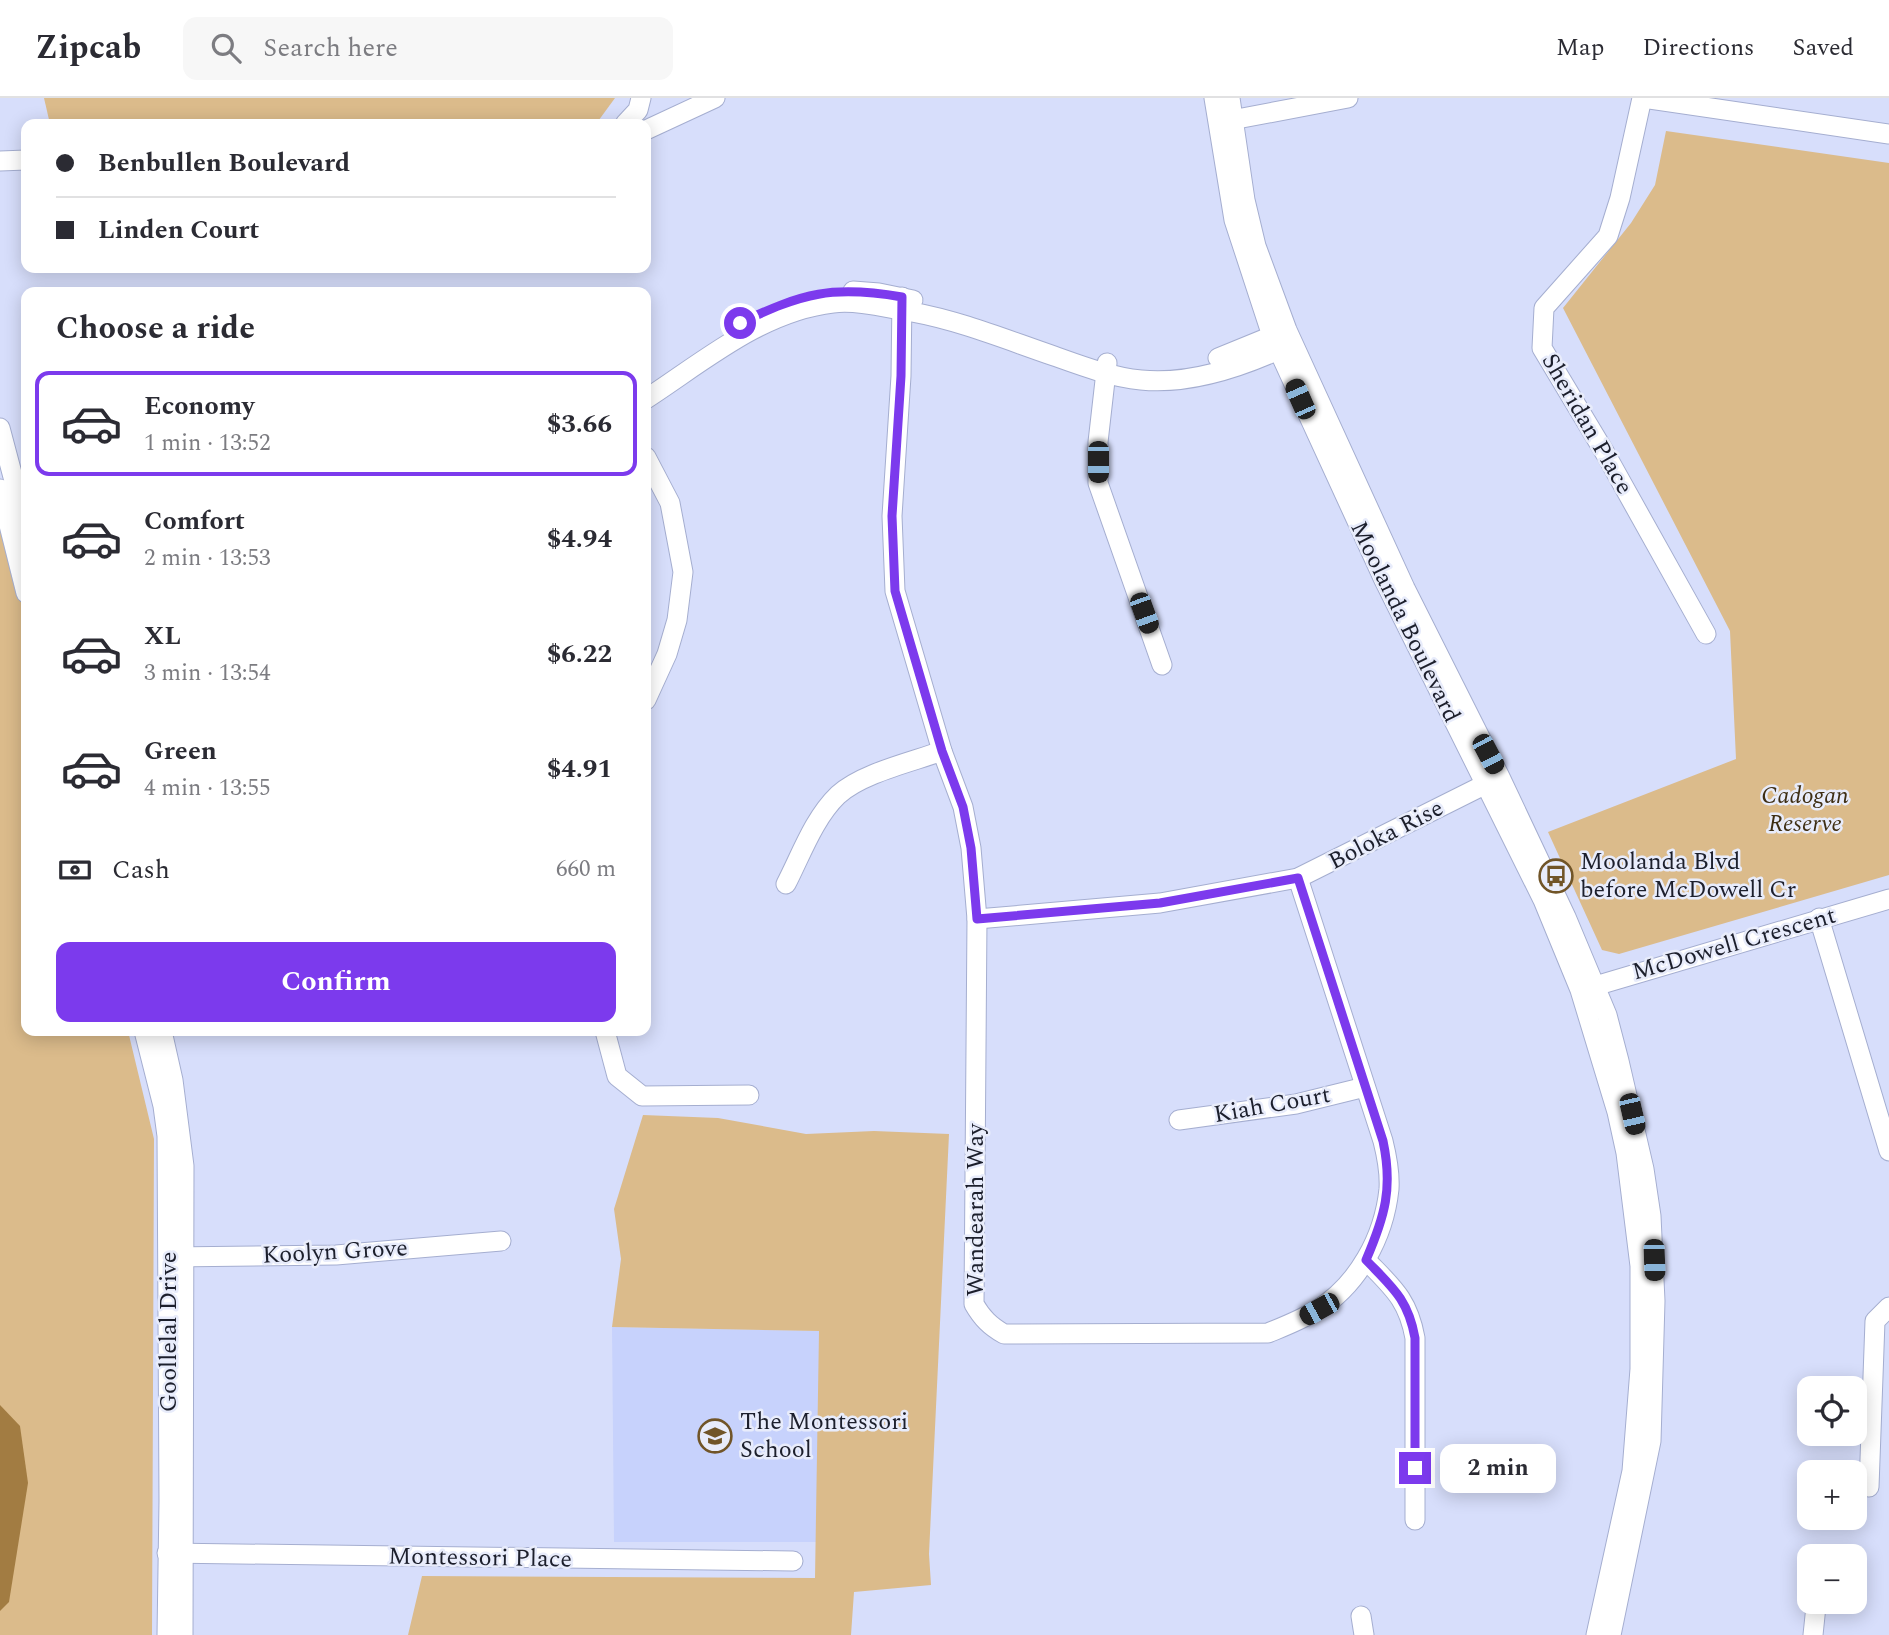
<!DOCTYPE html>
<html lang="en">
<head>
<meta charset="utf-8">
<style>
	:root { --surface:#fff; --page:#f7f7f7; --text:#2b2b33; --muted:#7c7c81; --line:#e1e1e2; --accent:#7c3aed }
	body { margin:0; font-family:Spectral,serif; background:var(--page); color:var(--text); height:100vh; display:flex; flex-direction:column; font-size:26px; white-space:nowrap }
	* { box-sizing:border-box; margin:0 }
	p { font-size:23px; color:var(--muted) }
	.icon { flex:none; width:38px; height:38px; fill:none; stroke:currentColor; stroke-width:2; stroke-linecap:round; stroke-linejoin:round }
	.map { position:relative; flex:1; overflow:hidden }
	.drawer { position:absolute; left:21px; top:189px; width:630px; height:749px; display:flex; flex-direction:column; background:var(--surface); border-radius:14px; box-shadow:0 4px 18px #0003 }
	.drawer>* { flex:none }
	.banner { position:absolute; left:21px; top:21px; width:630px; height:154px; border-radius:14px; box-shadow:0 4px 18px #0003; display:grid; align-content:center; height:154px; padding:0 35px; background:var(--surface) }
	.controls { position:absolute; left:1797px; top:1278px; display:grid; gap:14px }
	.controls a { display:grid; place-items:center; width:70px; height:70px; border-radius:14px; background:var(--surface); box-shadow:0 4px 18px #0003; font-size:35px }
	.end { position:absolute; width:32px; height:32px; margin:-16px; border:9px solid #7c3aed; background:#fff; box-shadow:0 0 0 4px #fff }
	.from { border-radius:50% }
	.bubble { position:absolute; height:49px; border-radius:14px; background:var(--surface); box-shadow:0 4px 18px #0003; font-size:23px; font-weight:700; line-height:49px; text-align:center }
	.car { position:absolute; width:21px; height:42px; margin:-21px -10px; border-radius:9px; box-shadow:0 0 5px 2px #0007; background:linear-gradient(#222 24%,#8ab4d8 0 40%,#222 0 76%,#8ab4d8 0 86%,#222 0) }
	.banner b { display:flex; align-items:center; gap:24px; height:66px; font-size:26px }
	.banner b+b { border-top:2px solid var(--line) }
	.banner i { width:18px; height:18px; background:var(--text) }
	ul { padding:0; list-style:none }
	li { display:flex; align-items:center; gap:21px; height:105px; margin:0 14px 10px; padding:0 21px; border:4px solid transparent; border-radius:14px }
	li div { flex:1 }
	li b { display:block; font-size:26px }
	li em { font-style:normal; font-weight:700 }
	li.selected { border-color:var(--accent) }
	li>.icon { width:63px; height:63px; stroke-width:1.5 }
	h2 { padding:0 35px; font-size:32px; line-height:84px }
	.pay { display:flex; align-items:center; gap:18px; height:77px; padding:0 35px; font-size:26px }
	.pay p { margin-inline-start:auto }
	.action { display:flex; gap:14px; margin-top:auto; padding:14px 35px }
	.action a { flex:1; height:80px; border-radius:14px; background:var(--accent); color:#fff; font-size:28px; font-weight:700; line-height:80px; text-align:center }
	header { display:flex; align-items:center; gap:42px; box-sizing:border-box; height:98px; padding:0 35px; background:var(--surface); border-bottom:2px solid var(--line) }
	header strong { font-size:33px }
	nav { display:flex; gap:38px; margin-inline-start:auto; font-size:24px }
	.search { width:490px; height:63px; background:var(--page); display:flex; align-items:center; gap:18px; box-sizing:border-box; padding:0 24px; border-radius:14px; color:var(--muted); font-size:26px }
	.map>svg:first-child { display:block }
	.built { fill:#c7d2fc }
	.green { fill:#dbbb8b }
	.water { fill:#a27c42 }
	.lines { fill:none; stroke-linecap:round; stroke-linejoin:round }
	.minor-casing { stroke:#a5aed0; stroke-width:21 }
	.minor { stroke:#fff; stroke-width:19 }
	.route { stroke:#7c3aed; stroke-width:9 }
	.labels { text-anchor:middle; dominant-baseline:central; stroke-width:5; stroke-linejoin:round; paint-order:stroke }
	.street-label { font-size:24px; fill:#1c1f2c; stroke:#e8ecfb }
	.park-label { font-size:24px; font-style:italic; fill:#3e2e13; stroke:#e8ecfb }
	.poi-label { font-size:24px; fill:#1c1f2c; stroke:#e8ecfb; text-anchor:start }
</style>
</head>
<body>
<header>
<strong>Zipcab</strong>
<div class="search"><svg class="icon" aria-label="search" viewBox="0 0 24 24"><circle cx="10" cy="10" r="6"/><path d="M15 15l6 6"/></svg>Search here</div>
<nav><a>Map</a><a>Directions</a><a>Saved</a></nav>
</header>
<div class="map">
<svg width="1889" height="1537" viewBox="0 0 1889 1537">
	<rect width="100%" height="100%" fill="#d7defb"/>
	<polygon class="built" points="612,1229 820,1233 816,1444 614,1444"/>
	<g class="green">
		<polygon points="44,0 615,0 596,26 50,26"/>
		<polygon points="1666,33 1889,65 1889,777 1619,856 1602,852 1548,734 1736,661 1730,533 1563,210 1631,125 1655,87"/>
		<polygon points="0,418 26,524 26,933 128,933 154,1041 152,1537 0,1537"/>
		<polygon points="643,1017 718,1020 806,1036 874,1033 949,1036 929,1456 931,1487 854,1494 851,1537 408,1537 422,1478 815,1480 819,1233 612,1229 621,1161 614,1111"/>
	</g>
	<polygon class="water" points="0,1307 20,1328 28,1385 9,1504 0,1513"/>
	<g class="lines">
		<defs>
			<g id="minor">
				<polyline points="1214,0 1234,122 1272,238 1384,482 1543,802 1580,892 1617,1014 1626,1055 1640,1168 1640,1271 1632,1373 1596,1537"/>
				<polyline points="1230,0 1245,102 1256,148 1287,232 1405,490 1500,679 1566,819 1607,917 1619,963 1644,1071 1651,1118 1655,1203 1651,1343 1611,1537"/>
				<polyline points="1642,0 1620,100 1608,138 1544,210 1542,250 1605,355 1706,536"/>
				<polyline points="1643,0 1889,36"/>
				<polyline points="1221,24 1348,0"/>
				<polyline points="625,26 638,12 641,0"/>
				<polyline points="646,32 715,0"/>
				<polyline points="0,63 26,62"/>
				<polyline points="853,193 879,195 913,202"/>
				<path d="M902,199l-1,79 -9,140 3,75 47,160 21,56 8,41 6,71 -3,385c8,14 16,22 30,30l264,-1c17,-7 33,-13 49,-23 41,-25 67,-73 72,-121 1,-16 -2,-32 -6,-48l-85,-263"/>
				<polyline points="1218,260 1284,233"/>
				<polyline points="1107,265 1098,344 1098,385 1162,567"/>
				<path d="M646,301c57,-37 116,-88 187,-96 25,-3 54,5 79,9 49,9 95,28 142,44 28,10 57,21 87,24 49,5 104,-14 148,-35"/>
				<polyline points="0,330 26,428"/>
				<polyline points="646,359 670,405 683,474 677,522 667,556 646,602"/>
				<polyline points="0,391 26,495"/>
				<path d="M786,786c15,-29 28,-66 52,-89 24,-22 74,-33 104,-44"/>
				<polyline points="1819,820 1889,1053"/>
				<polyline points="977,821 1160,805 1298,780 1496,681"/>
				<polyline points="1585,891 1889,801"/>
				<polyline points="144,933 163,1008 167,1038 169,1403 167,1537"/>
				<polyline points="162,933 173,982 184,1068 183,1537"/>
				<polyline points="605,933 617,978 642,998 749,997"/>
				<polyline points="1179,1022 1296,1006 1365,989"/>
				<polyline points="170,1159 336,1157 501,1143"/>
				<path d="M1366,1162c26,27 42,39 49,78v182"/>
				<polyline points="1869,1389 1875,1223 1889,1209"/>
				<polyline points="167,1455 793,1463"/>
				<polyline points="1361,1518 1364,1537"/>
				<polyline points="1813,1537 1816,1508"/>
			</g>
		</defs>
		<use href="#minor" class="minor-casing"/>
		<use href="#minor" class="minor"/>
	</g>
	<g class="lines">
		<path class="route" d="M740,225c63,-30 92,-38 162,-26l-1,79 -9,140 3,75 47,160 21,56 8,41 6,71 183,-16 138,-25 85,263c10,47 2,75 -17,119 26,27 42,39 49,78v130"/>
	</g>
	<defs>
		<symbol id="bus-ring" viewBox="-11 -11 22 22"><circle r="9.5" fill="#e8ecfb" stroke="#715528" stroke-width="1.5"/><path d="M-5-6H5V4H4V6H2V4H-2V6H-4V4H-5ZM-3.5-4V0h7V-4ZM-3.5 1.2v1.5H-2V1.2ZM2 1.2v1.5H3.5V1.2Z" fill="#715528"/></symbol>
		<symbol id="school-ring" viewBox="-11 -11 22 22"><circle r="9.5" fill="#e8ecfb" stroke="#715528" stroke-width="1.5"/><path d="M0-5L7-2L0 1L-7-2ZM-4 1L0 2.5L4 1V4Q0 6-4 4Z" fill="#715528"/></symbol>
	</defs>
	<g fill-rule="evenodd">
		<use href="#bus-ring" x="1537" y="759" width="38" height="38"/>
		<use href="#school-ring" x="696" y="1319" width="38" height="38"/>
	</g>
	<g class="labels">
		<g class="street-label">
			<text transform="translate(1587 326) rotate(60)">Sheridan Place</text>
			<text transform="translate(1405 524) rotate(64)">Moolanda Boulevard</text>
			<text transform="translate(1386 737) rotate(-27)">Boloka Rise</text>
			<text transform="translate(1734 846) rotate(-16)">McDowell Crescent</text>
			<text transform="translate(1272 1007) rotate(-10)">Kiah Court</text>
			<text transform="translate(976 1112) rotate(-90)">Wandearah Way</text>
			<text transform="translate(335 1154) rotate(-3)">Koolyn Grove</text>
			<text transform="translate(169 1234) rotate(-90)">Goollelal Drive</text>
			<text transform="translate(480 1460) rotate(1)">Montessori Place</text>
		</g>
		<g class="park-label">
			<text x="1805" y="698">Cadogan<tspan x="1805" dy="28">Reserve</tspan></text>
		</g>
		<g class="poi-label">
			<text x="1580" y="764">Moolanda Blvd<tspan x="1580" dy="28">before McDowell Cr</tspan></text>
			<text x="740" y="1324">The Montessori<tspan x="740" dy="28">School</tspan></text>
		</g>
	</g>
</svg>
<div class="controls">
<a><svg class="icon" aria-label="locate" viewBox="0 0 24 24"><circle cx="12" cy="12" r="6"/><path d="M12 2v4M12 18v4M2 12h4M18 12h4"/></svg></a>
<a>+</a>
<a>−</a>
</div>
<i class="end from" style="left:740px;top:225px"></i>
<i class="end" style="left:1415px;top:1370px"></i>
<div class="bubble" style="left:1440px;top:1346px;width:116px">2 min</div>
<i class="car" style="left:1300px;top:301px;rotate:336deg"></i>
<i class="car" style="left:1098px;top:364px;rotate:180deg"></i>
<i class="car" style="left:1144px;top:515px;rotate:160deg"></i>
<i class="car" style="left:1488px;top:656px;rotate:152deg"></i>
<i class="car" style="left:1632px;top:1016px;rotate:167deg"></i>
<i class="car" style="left:1654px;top:1162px;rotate:178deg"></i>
<i class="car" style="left:1319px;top:1211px;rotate:241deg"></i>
<div class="banner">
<b><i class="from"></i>Benbullen Boulevard</b>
<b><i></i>Linden Court</b>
</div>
<section class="drawer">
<h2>Choose a ride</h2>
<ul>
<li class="selected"><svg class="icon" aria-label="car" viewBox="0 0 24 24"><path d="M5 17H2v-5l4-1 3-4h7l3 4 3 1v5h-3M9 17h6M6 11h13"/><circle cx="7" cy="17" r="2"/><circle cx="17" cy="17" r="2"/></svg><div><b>Economy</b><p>1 min · 13:52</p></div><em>$3.66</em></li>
<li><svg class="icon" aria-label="car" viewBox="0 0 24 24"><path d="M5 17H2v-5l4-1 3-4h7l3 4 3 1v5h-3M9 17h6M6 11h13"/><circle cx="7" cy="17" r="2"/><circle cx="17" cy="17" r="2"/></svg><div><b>Comfort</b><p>2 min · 13:53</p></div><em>$4.94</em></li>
<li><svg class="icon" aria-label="car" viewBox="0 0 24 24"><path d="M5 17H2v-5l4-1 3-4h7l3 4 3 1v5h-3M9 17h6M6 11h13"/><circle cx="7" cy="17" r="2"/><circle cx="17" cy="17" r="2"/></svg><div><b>XL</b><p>3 min · 13:54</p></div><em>$6.22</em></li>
<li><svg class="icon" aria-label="car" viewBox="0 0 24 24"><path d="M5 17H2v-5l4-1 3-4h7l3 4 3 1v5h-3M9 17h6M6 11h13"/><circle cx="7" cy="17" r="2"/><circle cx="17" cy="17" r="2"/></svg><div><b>Green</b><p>4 min · 13:55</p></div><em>$4.91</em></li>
</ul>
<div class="pay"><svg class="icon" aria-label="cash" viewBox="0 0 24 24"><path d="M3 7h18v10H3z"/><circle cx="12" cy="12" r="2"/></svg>Cash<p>660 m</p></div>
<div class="action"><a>Confirm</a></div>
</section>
</div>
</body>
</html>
